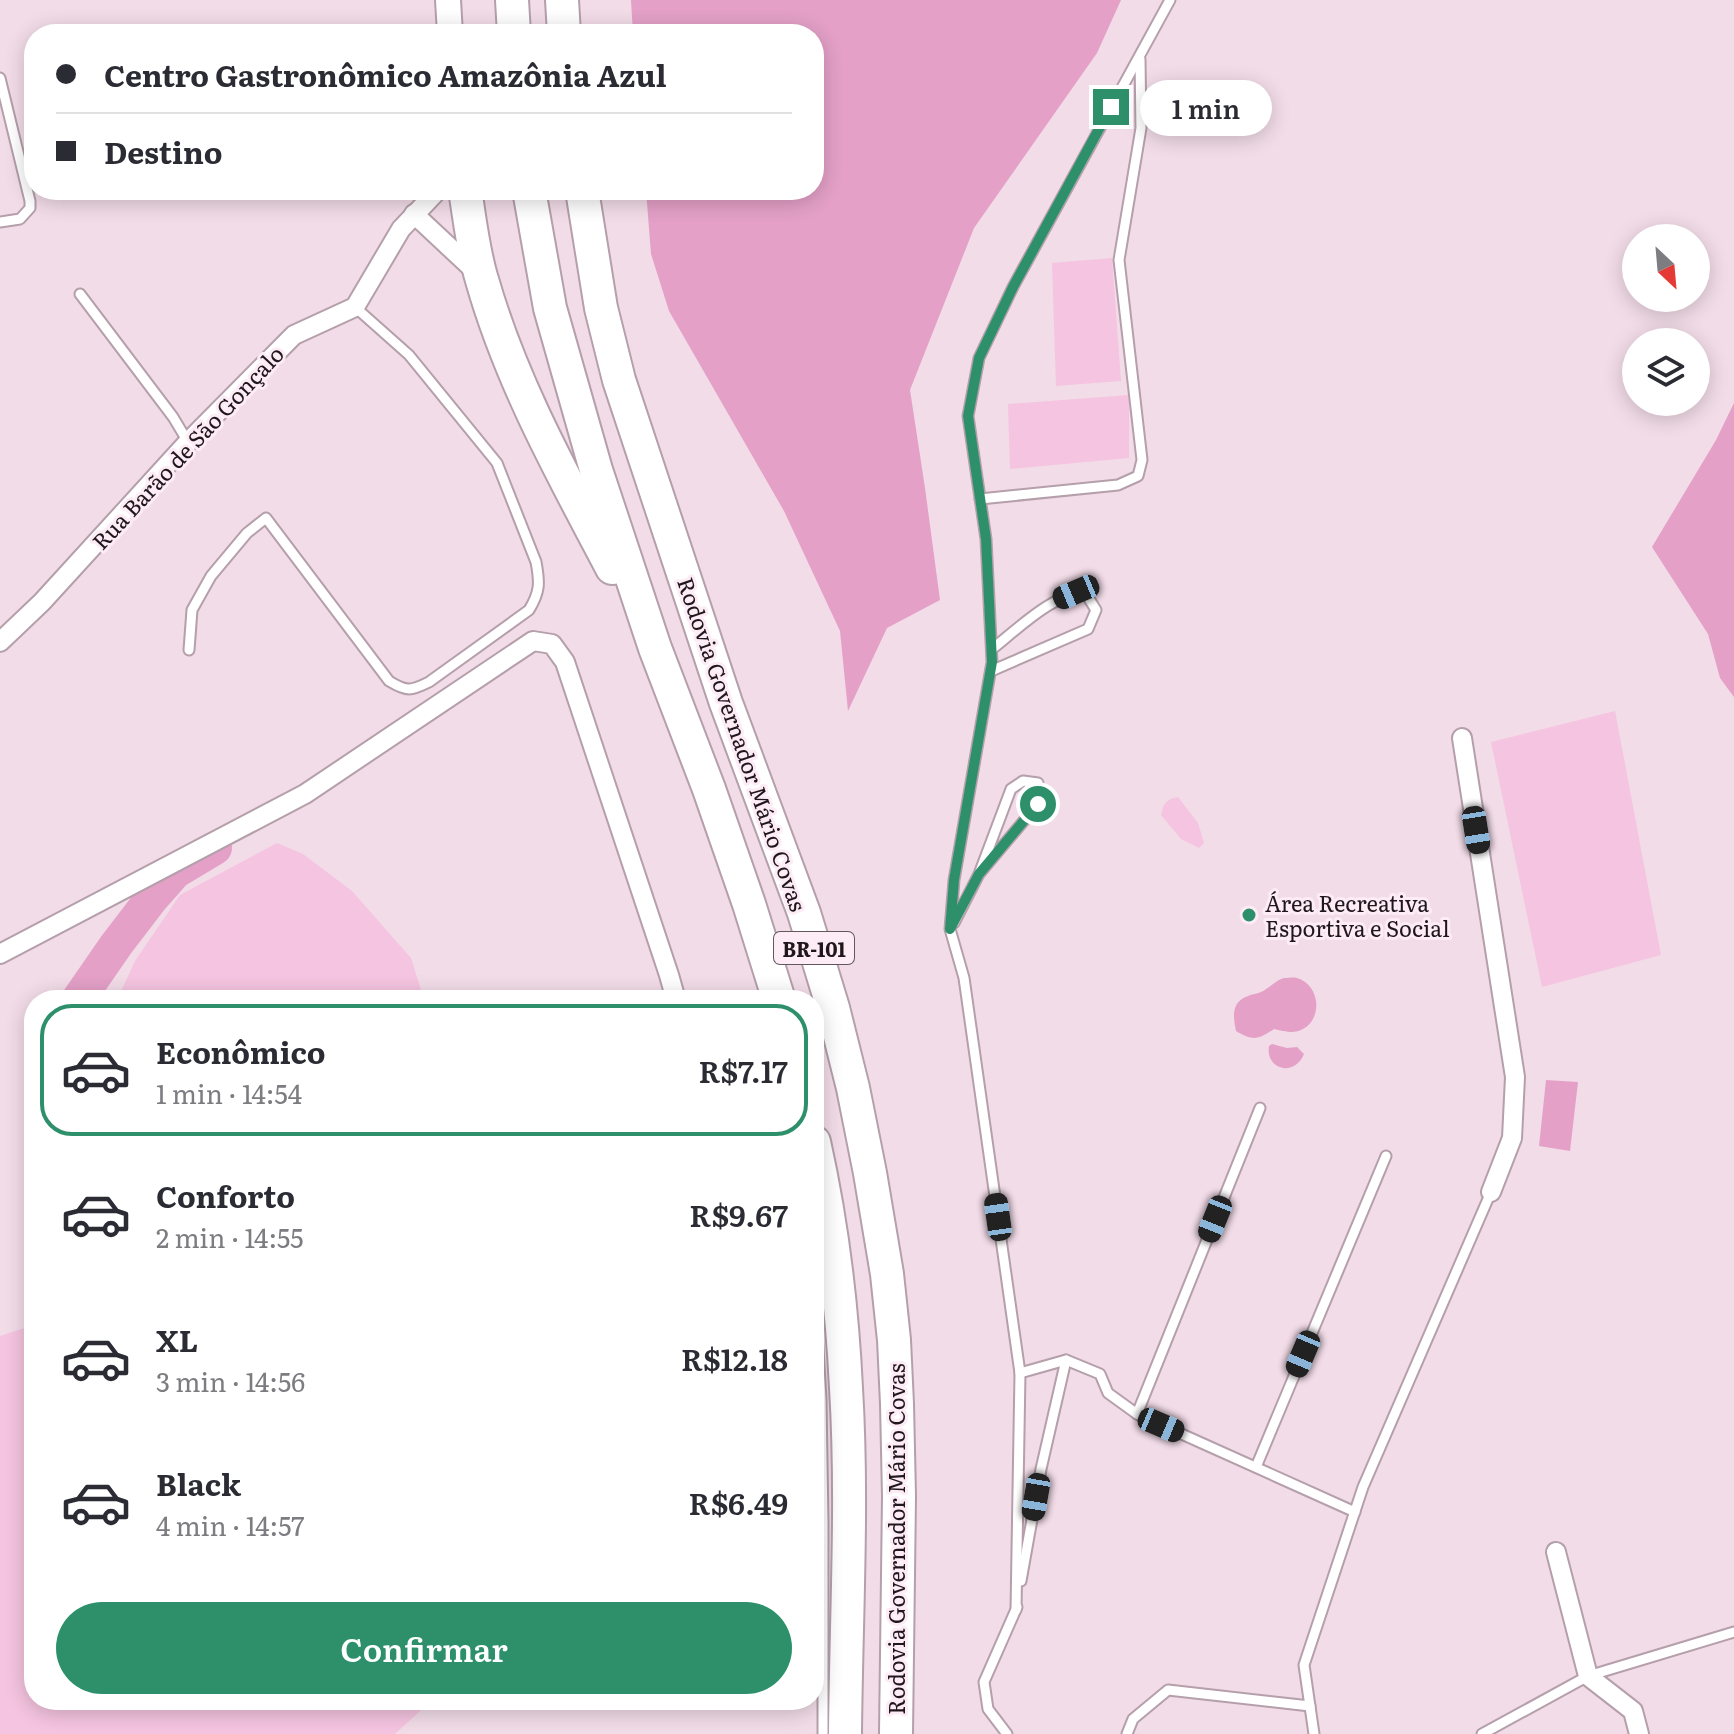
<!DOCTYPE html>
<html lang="pt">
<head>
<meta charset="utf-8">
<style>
	:root { --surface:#fff; --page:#f2f2f3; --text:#2b2b33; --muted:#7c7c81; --line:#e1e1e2; --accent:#2d906b }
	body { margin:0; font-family:Literata,serif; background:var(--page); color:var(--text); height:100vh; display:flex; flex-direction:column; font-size:30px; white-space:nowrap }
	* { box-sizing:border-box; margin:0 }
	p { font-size:26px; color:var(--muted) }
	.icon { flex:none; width:44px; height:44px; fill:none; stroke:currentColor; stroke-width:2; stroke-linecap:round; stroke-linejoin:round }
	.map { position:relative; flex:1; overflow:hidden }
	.drawer { position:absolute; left:24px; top:990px; width:800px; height:720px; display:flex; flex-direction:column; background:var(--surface); border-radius:32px; box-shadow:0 4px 20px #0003 }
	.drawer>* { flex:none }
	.top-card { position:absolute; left:24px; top:24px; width:800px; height:176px; border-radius:32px; box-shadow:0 4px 20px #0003; display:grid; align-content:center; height:176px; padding:0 32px; background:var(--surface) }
	.needle { width:52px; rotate:154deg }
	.controls { position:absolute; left:1622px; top:224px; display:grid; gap:16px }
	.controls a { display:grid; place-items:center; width:88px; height:88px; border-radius:50%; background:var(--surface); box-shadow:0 4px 20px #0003; font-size:40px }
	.end { position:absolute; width:36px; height:36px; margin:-18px; border:10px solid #2d906b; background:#fff; box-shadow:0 0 0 4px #fff }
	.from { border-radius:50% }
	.bubble { position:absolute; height:56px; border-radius:28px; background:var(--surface); box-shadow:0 4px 20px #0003; font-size:26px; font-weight:600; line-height:56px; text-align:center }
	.car { position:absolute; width:24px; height:48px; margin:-24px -12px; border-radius:10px; box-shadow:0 0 6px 2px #0007; background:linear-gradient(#222 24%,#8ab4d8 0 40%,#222 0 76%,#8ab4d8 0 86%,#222 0) }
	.top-card b { display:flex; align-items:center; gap:28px; height:76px; font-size:30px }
	.top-card b+b { border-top:2px solid var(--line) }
	.top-card i { width:20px; height:20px; background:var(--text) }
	ul { padding:14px 0 0; list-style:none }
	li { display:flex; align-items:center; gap:24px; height:132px; margin:0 16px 12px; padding:0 16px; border:4px solid transparent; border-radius:32px }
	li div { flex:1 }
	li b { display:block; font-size:30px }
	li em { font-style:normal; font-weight:600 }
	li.selected { border-color:var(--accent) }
	li>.icon { width:72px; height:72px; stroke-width:1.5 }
	.button { display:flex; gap:16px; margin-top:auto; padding:16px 32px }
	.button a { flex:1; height:92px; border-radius:48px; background:var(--accent); color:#fff; font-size:32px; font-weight:600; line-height:92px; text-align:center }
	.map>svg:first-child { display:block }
	.green { fill:#f5c4e0 }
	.water { fill:#e4a0c7 }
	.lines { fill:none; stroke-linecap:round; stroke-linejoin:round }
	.river { stroke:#e4a0c7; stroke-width:34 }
	.lane-casing { stroke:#b49faa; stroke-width:13 }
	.street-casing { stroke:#b49faa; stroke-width:22 }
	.secondary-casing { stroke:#b49faa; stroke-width:28 }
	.highway-casing { stroke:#b49faa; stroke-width:36 }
	.lane { stroke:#fff; stroke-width:9 }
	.street { stroke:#fff; stroke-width:18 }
	.secondary { stroke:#fff; stroke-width:24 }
	.highway { stroke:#fff; stroke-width:32 }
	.route { stroke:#2d906b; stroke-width:10 }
	.poi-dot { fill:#2d906b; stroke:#fdebf5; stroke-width:3 }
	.labels { text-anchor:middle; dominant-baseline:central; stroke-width:6; stroke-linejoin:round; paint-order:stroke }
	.shield { fill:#fdebf5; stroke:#62575c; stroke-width:2 }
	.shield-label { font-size:20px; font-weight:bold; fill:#1f171b }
	.street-label { font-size:22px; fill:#1f171b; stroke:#fdebf5 }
	.poi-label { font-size:22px; fill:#1f171b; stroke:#fdebf5; text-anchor:start }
</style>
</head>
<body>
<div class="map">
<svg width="1734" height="1734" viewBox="0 0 1734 1734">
	<rect width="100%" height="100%" fill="#f2dce8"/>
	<g class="green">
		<polygon points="1112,258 1121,381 1056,386 1052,263"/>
		<polygon points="1129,395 1129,458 1010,469 1008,404"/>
		<polygon points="1615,711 1661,955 1542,987 1491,742"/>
		<path d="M1178,797l20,26 6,20 -5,5 -18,-9 -20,-24c2,-11 5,-16 17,-18z"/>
		<polygon points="277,843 303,854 352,891 411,958 424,1000 117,1000 135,961 180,895"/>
		<polygon points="34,1325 34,1700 432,1700 395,1734 0,1734 0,1336"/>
	</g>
	<g class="water">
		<polygon points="631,0 1121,0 1097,53 974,228 910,390 925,488 940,600 887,628 848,711 840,631 784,511 669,311 651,254 646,190 814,190 814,34 633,34"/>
		<polygon points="1734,403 1734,697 1720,678 1708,634 1652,547 1716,440"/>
		<path d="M1284,978c5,0 9,-1 13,0 27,8 26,52 -5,54 -5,0 -13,-2 -18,-3 -16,11 -21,12 -38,2 -3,-15 -5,-29 12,-35 4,-2 9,-2 13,-4 9,-4 13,-11 23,-14z"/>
		<path d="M1272,1044l15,4 10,-1 7,7c-10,24 -39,15 -35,-8z"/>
		<polygon points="1546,1080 1578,1082 1570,1151 1539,1146"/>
	</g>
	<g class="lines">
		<polyline class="river" points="78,1000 116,945 152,898 175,872 215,848"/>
		<defs>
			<g id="lane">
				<polyline points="0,78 30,201 30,208 20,219 0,222"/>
				<polyline points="80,294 173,417 188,442"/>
				<polyline points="980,499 1118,485 1138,476 1142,460 1119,260 1141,128 1140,59"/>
				<path d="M189,650l3,-40 19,-34 36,-43 19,-15 123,163c18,11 22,10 40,1l100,-72c11,-18 11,-27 7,-48l-39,-99 -88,-108 -54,-48"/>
				<path d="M991,671l97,-42 8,-19 -10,-16c-27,-6 -73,39 -94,55"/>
				<polyline points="954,923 979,874 1038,804 1038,783 1023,781 1011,789 979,874"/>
				<polyline points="814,1282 821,1399 823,1523 823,1734"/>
				<polyline points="1020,1373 1066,1360 1100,1374 1108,1393 1137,1414 1355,1512"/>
				<polyline points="1137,1414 1260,1108"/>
				<polyline points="1256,1467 1386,1156"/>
				<polyline points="1021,1581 1041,1469 1066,1360"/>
				<polyline points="1016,1610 1020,1373 964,978 950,929 954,880 992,662 986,539 968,416 979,358 1013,287 1170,0"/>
				<polyline points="1007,1734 988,1709 984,1682 1017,1607"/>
				<polyline points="1127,1734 1133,1719 1168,1690 1310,1706"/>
				<polyline points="1314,1734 1304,1665 1363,1487 1491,1192"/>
				<polyline points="1482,1734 1588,1676 1734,1632"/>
			</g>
			<g id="street">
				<polyline points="414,214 475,271"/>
				<polyline points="0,642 42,602 188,442 294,335 355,307 401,229 438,190"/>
				<polyline points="1462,738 1515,1077 1512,1138 1491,1192"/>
				<polyline points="0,954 305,794 533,641 552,644 565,662 669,975 676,1000"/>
				<polyline points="1556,1552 1588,1676 1633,1711 1639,1734"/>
			</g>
			<polyline id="secondary" points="448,0 450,34"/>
			<g id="highway">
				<polyline points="512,0 514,34"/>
				<polyline points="562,0 564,34"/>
				<path d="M465,190c5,30 8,61 17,90 29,102 81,195 130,288"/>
				<polyline points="529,190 550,308 596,470 655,648 709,789 749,904 779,1000"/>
				<polyline points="582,190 601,308 619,380 726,703 804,913 833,1008 853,1088 870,1173 887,1274 894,1340 897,1404 899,1496 896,1734"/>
				<path d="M814,1142c18,81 28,163 32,246 7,115 0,231 -1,346"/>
			</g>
		</defs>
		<use href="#lane" class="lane-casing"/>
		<use href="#street" class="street-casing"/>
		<use href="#secondary" class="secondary-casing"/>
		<use href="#highway" class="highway-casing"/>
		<use href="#lane" class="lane"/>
		<use href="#street" class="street"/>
		<use href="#secondary" class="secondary"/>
		<use href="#highway" class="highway"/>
	</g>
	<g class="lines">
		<polyline class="route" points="1038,804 979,874 950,929 954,880 992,662 986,539 968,416 979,358 1013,287 1111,107"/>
	</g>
	<circle class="poi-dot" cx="1249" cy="915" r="8"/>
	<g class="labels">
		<rect class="shield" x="774" y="932" width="80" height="32" rx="6"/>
		<g class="shield-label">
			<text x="814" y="948">BR-101</text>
		</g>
		<g class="street-label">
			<text transform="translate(187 447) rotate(-47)">Rua Barão de São Gonçalo</text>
			<text transform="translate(743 744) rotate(71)">Rodovia Governador Mário Covas</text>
			<text transform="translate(895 1539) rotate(-90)">Rodovia Governador Mário Covas</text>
		</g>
		<g class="poi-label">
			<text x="1265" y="902">Área Recreativa<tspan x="1265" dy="25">Esportiva e Social</tspan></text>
		</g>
	</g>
</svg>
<div class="controls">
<a><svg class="needle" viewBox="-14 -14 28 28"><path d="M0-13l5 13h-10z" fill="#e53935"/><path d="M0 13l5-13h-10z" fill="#7c7c81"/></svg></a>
<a><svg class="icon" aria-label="layers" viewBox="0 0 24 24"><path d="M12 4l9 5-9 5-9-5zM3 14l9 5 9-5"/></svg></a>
</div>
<i class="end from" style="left:1038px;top:804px"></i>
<i class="end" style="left:1111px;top:107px"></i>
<div class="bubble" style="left:1140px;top:80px;width:132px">1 min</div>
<i class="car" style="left:1076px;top:592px;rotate:247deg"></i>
<i class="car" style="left:1476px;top:830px;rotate:171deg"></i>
<i class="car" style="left:998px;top:1217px;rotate:352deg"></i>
<i class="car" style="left:1215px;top:1219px;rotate:202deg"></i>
<i class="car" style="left:1303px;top:1354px;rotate:203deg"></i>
<i class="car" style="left:1161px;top:1425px;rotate:113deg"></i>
<i class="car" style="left:1036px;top:1497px;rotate:190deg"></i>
<div class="top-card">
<b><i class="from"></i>Centro Gastronômico Amazônia Azul</b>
<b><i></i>Destino</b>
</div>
<section class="drawer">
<ul>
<li class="selected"><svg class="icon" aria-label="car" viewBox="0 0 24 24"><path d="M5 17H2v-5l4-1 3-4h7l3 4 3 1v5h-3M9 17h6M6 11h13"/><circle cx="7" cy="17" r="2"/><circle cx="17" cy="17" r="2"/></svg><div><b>Econômico</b><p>1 min · 14:54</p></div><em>R$7.17</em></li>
<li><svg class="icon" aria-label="car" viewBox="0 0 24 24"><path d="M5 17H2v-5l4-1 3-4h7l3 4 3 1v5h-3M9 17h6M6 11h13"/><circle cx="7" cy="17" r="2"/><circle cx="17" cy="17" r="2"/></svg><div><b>Conforto</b><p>2 min · 14:55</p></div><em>R$9.67</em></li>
<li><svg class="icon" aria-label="car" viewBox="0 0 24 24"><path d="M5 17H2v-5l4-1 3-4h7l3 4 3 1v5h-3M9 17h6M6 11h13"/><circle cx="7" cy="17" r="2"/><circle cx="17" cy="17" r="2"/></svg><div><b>XL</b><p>3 min · 14:56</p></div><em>R$12.18</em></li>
<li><svg class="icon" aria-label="car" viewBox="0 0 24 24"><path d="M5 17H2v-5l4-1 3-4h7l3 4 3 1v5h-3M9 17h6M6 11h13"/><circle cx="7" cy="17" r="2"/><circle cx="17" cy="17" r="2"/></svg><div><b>Black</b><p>4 min · 14:57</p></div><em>R$6.49</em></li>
</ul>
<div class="button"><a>Confirmar</a></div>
</section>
</div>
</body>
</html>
